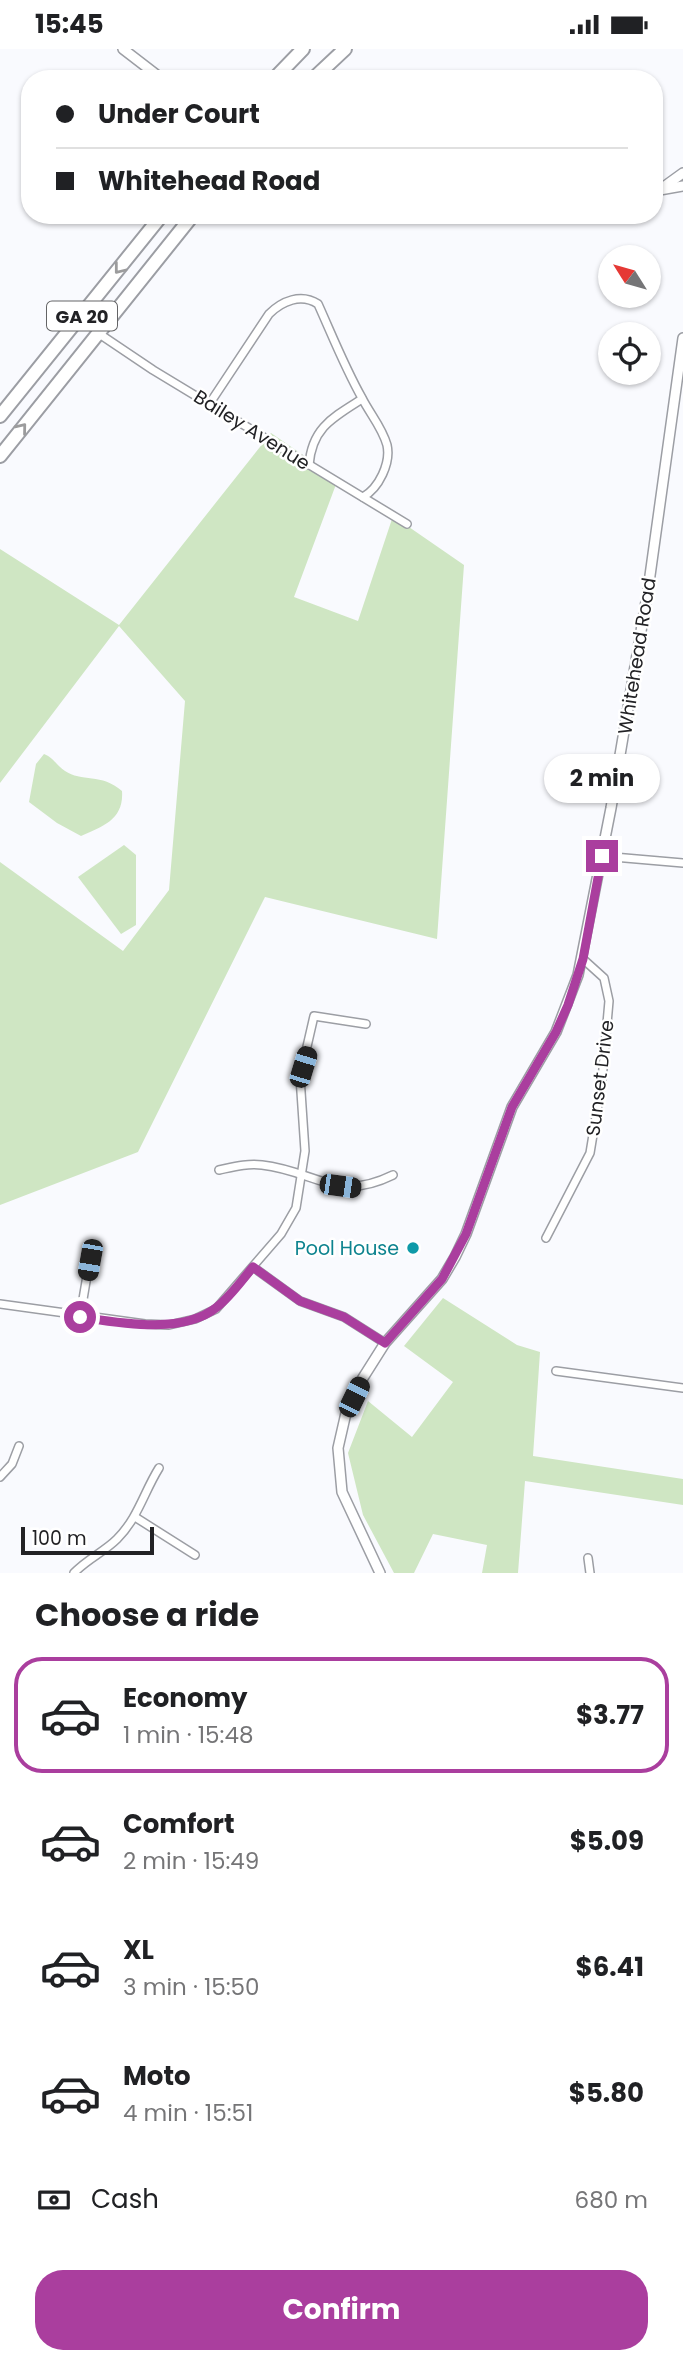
<!DOCTYPE html>
<html lang="en">
<head>
<meta charset="utf-8">
<style>
	:root { --surface:#fff; --page:#f2f2f2; --text:#202124; --muted:#757577; --line:#e0e0e0; --accent:#aa3e9e }
	body { margin:0; font-family:Poppins,sans-serif; background:var(--page); color:var(--text); height:100vh; display:flex; flex-direction:column; font-size:26px; white-space:nowrap }
	* { box-sizing:border-box; margin:0 }
	p { font-size:23px; color:var(--muted) }
	.icon { flex:none; width:38px; height:38px; fill:none; stroke:currentColor; stroke-width:2; stroke-linecap:round; stroke-linejoin:round }
	.map { position:relative; height:1524px; overflow:hidden }
	.sheet { display:flex; flex-direction:column; background:var(--surface); flex:1 }
	.sheet>* { flex:none }
	.guide { position:absolute; left:21px; top:21px; width:642px; height:154px; border-radius:28px; box-shadow:0 2px 5px #0004; display:grid; align-content:center; height:154px; padding:0 35px; background:var(--surface) }
	.needle { width:46px; rotate:307deg }
	.fabs { position:absolute; left:598px; top:196px; display:grid; gap:14px }
	.fabs a { display:grid; place-items:center; width:63px; height:63px; border-radius:50%; background:var(--surface); box-shadow:0 2px 5px #0004; font-size:35px }
	.scale { position:absolute; left:21px; bottom:18px; width:133px; box-sizing:border-box; padding-left:7px; border:4px solid #222225; border-top:0; font-size:19px; line-height:24px; white-space:nowrap; color:#222225; -webkit-text-stroke:5px #fff; paint-order:stroke }
	.end { position:absolute; width:32px; height:32px; margin:-16px; border:9px solid #aa3e9e; background:#fff; box-shadow:0 0 0 4px #fff }
	.from { border-radius:50% }
	.bubble { position:absolute; height:49px; border-radius:24px; background:var(--surface); box-shadow:0 2px 5px #0004; font-size:23px; font-weight:700; line-height:49px; text-align:center }
	.car { position:absolute; width:21px; height:42px; margin:-21px -10px; border-radius:9px; box-shadow:0 0 5px 2px #0007; background:linear-gradient(#222 24%,#8ab4d8 0 40%,#222 0 76%,#8ab4d8 0 86%,#222 0) }
	.guide b { display:flex; align-items:center; gap:24px; height:66px; font-size:26px }
	.guide b+b { border-top:2px solid var(--line) }
	.guide i { width:18px; height:18px; background:var(--text) }
	ul { padding:0; list-style:none }
	li { display:flex; align-items:center; gap:21px; height:116px; margin:0 14px 10px; padding:0 21px; border:4px solid transparent; border-radius:28px }
	li div { flex:1 }
	li b { display:block; font-size:26px }
	li em { font-style:normal; font-weight:700 }
	li.current { border-color:var(--accent) }
	li>.icon { width:63px; height:63px; stroke-width:1.5 }
	h2 { padding:0 35px; font-size:32px; line-height:84px }
	.pay { display:flex; align-items:center; gap:18px; height:77px; padding:0 35px; font-size:26px }
	.pay p { margin-inline-start:auto }
	.cta { display:flex; gap:14px; margin-top:auto; padding:14px 35px }
	.cta a { flex:1; height:80px; border-radius:28px; background:var(--accent); color:#fff; font-size:28px; font-weight:700; line-height:80px; text-align:center }
	.status { display:flex; justify-content:space-between; align-items:center; height:49px; padding:0 35px; background:var(--surface); direction:ltr }
	.status svg { height:19px; fill:currentColor }
	.map>svg:first-child { display:block }
	.green { fill:#cfe6c3 }
	.lines { fill:none; stroke-linecap:round; stroke-linejoin:round }
	.minor-casing { stroke:#9c9ea4; stroke-width:10 }
	.tertiary-casing { stroke:#9c9ea4; stroke-width:12 }
	.trunk-casing { stroke:#9c9ea4; stroke-width:16 }
	.minor { stroke:#fff; stroke-width:7 }
	.tertiary { stroke:#fff; stroke-width:9 }
	.trunk { stroke:#fff; stroke-width:12 }
	.oneway { stroke:#9c9c9d }
	.route { stroke:#aa3e9e; stroke-width:9 }
	.culture-dot { fill:#0f9aa8; stroke:#fff; stroke-width:2.5 }
	.labels { text-anchor:middle; dominant-baseline:central; stroke-width:5; stroke-linejoin:round; paint-order:stroke }
	.shield { fill:#fff; stroke:#646466; stroke-width:2 }
	.shield-label { font-size:18px; font-weight:bold; fill:#222225 }
	.street-label { font-size:19px; fill:#222225; stroke:#fff }
	.culture-label { font-size:19px; fill:#0d838f; stroke:#fff; text-anchor:end }
</style>
</head>
<body>
<div class="status"><b>15:45</b><svg viewBox="0 0 49 12"><path d="M0 12V9h3v3zM5 12V6h3v6zM10 12V3h3v9zM15 12V0h3v12zM26 1h20v11H26zM47 4h2v5h-2z"/></svg></div>
<div class="map">
<svg width="683" height="1524" viewBox="0 0 683 1524">
	<rect width="100%" height="100%" fill="#f9fafe"/>
	<g class="green">
		<polygon points="271,384 338,430 294,548 358,572 393,467 464,516 437,890 265,848 138,1103 0,1156 0,813 123,902 169,841 185,652 119,577 0,734 0,500 119,576"/>
		<path d="M44,705c10,4 12,11 21,17 16,11 37,2 57,20 2,28 -18,35 -41,45l-24,-13 -28,-21 7,-38z"/>
		<polygon points="124,796 136,806 136,876 121,885 78,828"/>
		<polygon points="443,1249 517,1296 540,1303 533,1407 683,1430 683,1456 525,1432 518,1524 482,1524 487,1496 433,1485 414,1524 394,1524 363,1466 348,1404 368,1352 412,1388 453,1333 404,1297"/>
	</g>
	<g class="lines">
		<defs>
			<g id="minor">
				<polyline points="98,284 153,321 407,475"/>
				<path d="M210,354l59,-89c13,-13 32,-21 49,-10 14,31 27,64 44,94 8,16 20,29 25,47 4,18 -8,43 -24,52"/>
				<path d="M309,416c3,-37 23,-47 53,-66"/>
				<polyline points="602,807 683,814"/>
				<path d="M219,1121c14,-3 28,-7 43,-5 54,6 74,38 131,10"/>
				<polyline points="546,1189 590,1104 602,1031 609,952 604,929 583,910"/>
				<polyline points="253,1218 300,1252 344,1268 385,1294"/>
				<polyline points="0,1255 145,1275 169,1276 195,1270 216,1260 281,1185 296,1159 305,1102 300,1028 314,967 366,975"/>
				<polyline points="80,1268 92,1197"/>
				<polyline points="556,1322 683,1339"/>
				<polyline points="0,1428 12,1415 19,1397"/>
				<polyline points="135,1468 195,1506"/>
				<polyline points="588,1509 590,1524"/>
				<path d="M74,1524c13,-14 30,-21 43,-34 21,-21 27,-47 42,-71"/>
			</g>
			<g id="tertiary">
				<polyline points="123,0 162,30"/>
				<polyline points="665,137 683,124"/>
				<polyline points="654,142 683,137"/>
				<polyline points="380,1524 342,1443 338,1399 346,1364 361,1332 385,1294 442,1230 455,1208 466,1185 512,1058 556,983 578,926 611,759 648,541 683,289"/>
			</g>
			<g id="trunk">
				<polyline points="274,30 303,0"/>
				<polyline points="313,30 345,0"/>
				<polyline points="0,367 162,166"/>
				<polyline points="0,407 193,166"/>
			</g>
		</defs>
		<use href="#minor" class="minor-casing"/>
		<use href="#tertiary" class="tertiary-casing"/>
		<use href="#trunk" class="trunk-casing"/>
		<use href="#minor" class="minor"/>
		<use href="#tertiary" class="tertiary"/>
		<use href="#trunk" class="trunk"/>
	</g>
	<defs><path id="oneway-chevron" d="M-2-3.5L2.5 0L-2 3.5" fill="none" stroke-width="1.6" stroke-linecap="round" stroke-linejoin="round" transform="scale(1.75)"/></defs>
	<g class="oneway">
		<use href="#oneway-chevron" transform="translate(119 220) rotate(128)"/>
		<use href="#oneway-chevron" transform="translate(22 379) rotate(-51)"/>
	</g>
	<g class="lines">
		<path class="route" d="M80,1268c40,6 103,18 137,-10 14,-11 25,-27 36,-40l47,34 44,16 41,26 57,-64 24,-45 46,-127 44,-75 12,-27 15,-46 19,-103"/>
	</g>
	<circle class="culture-dot" cx="413" cy="1199" r="7"/>
	<g class="labels">
		<rect class="shield" x="47" y="252.5" width="70" height="29" rx="5"/>
		<g class="shield-label">
			<text x="82" y="267">GA 20</text>
		</g>
		<g class="street-label">
			<text transform="translate(252 381) rotate(32)">Bailey Avenue</text>
			<text transform="translate(637 607) rotate(-81)">Whitehead Road</text>
			<text transform="translate(600 1029) rotate(-83)">Sunset Drive</text>
		</g>
		<g class="culture-label">
			<text x="399" y="1199">Pool House</text>
		</g>
	</g>
</svg>
<div class="fabs">
<a><svg class="needle" viewBox="-14 -14 28 28"><path d="M0-13l5 13h-10z" fill="#e53935"/><path d="M0 13l5-13h-10z" fill="#757577"/></svg></a>
<a><svg class="icon" aria-label="locate" viewBox="0 0 24 24"><circle cx="12" cy="12" r="6"/><path d="M12 2v4M12 18v4M2 12h4M18 12h4"/></svg></a>
</div>
<div class="scale">100 m</div>
<i class="end from" style="left:80px;top:1268px"></i>
<i class="end" style="left:602px;top:807px"></i>
<div class="bubble" style="left:544px;top:705px;width:116px">2 min</div>
<i class="car" style="left:303px;top:1018px;rotate:17deg"></i>
<i class="car" style="left:340px;top:1137px;rotate:98deg"></i>
<i class="car" style="left:90px;top:1211px;rotate:190deg"></i>
<i class="car" style="left:354px;top:1348px;rotate:26deg"></i>
<div class="guide">
<b><i class="from"></i>Under Court</b>
<b><i></i>Whitehead Road</b>
</div>
</div>
<section class="sheet">
<h2>Choose a ride</h2>
<ul>
<li class="current"><svg class="icon" aria-label="car" viewBox="0 0 24 24"><path d="M5 17H2v-5l4-1 3-4h7l3 4 3 1v5h-3M9 17h6M6 11h13"/><circle cx="7" cy="17" r="2"/><circle cx="17" cy="17" r="2"/></svg><div><b>Economy</b><p>1 min · 15:48</p></div><em>$3.77</em></li>
<li><svg class="icon" aria-label="car" viewBox="0 0 24 24"><path d="M5 17H2v-5l4-1 3-4h7l3 4 3 1v5h-3M9 17h6M6 11h13"/><circle cx="7" cy="17" r="2"/><circle cx="17" cy="17" r="2"/></svg><div><b>Comfort</b><p>2 min · 15:49</p></div><em>$5.09</em></li>
<li><svg class="icon" aria-label="car" viewBox="0 0 24 24"><path d="M5 17H2v-5l4-1 3-4h7l3 4 3 1v5h-3M9 17h6M6 11h13"/><circle cx="7" cy="17" r="2"/><circle cx="17" cy="17" r="2"/></svg><div><b>XL</b><p>3 min · 15:50</p></div><em>$6.41</em></li>
<li><svg class="icon" aria-label="car" viewBox="0 0 24 24"><path d="M5 17H2v-5l4-1 3-4h7l3 4 3 1v5h-3M9 17h6M6 11h13"/><circle cx="7" cy="17" r="2"/><circle cx="17" cy="17" r="2"/></svg><div><b>Moto</b><p>4 min · 15:51</p></div><em>$5.80</em></li>
</ul>
<div class="pay"><svg class="icon" aria-label="cash" viewBox="0 0 24 24"><path d="M3 7h18v10H3z"/><circle cx="12" cy="12" r="2"/></svg>Cash<p>680 m</p></div>
<div class="cta"><a>Confirm</a></div>
</section>
</body>
</html>
